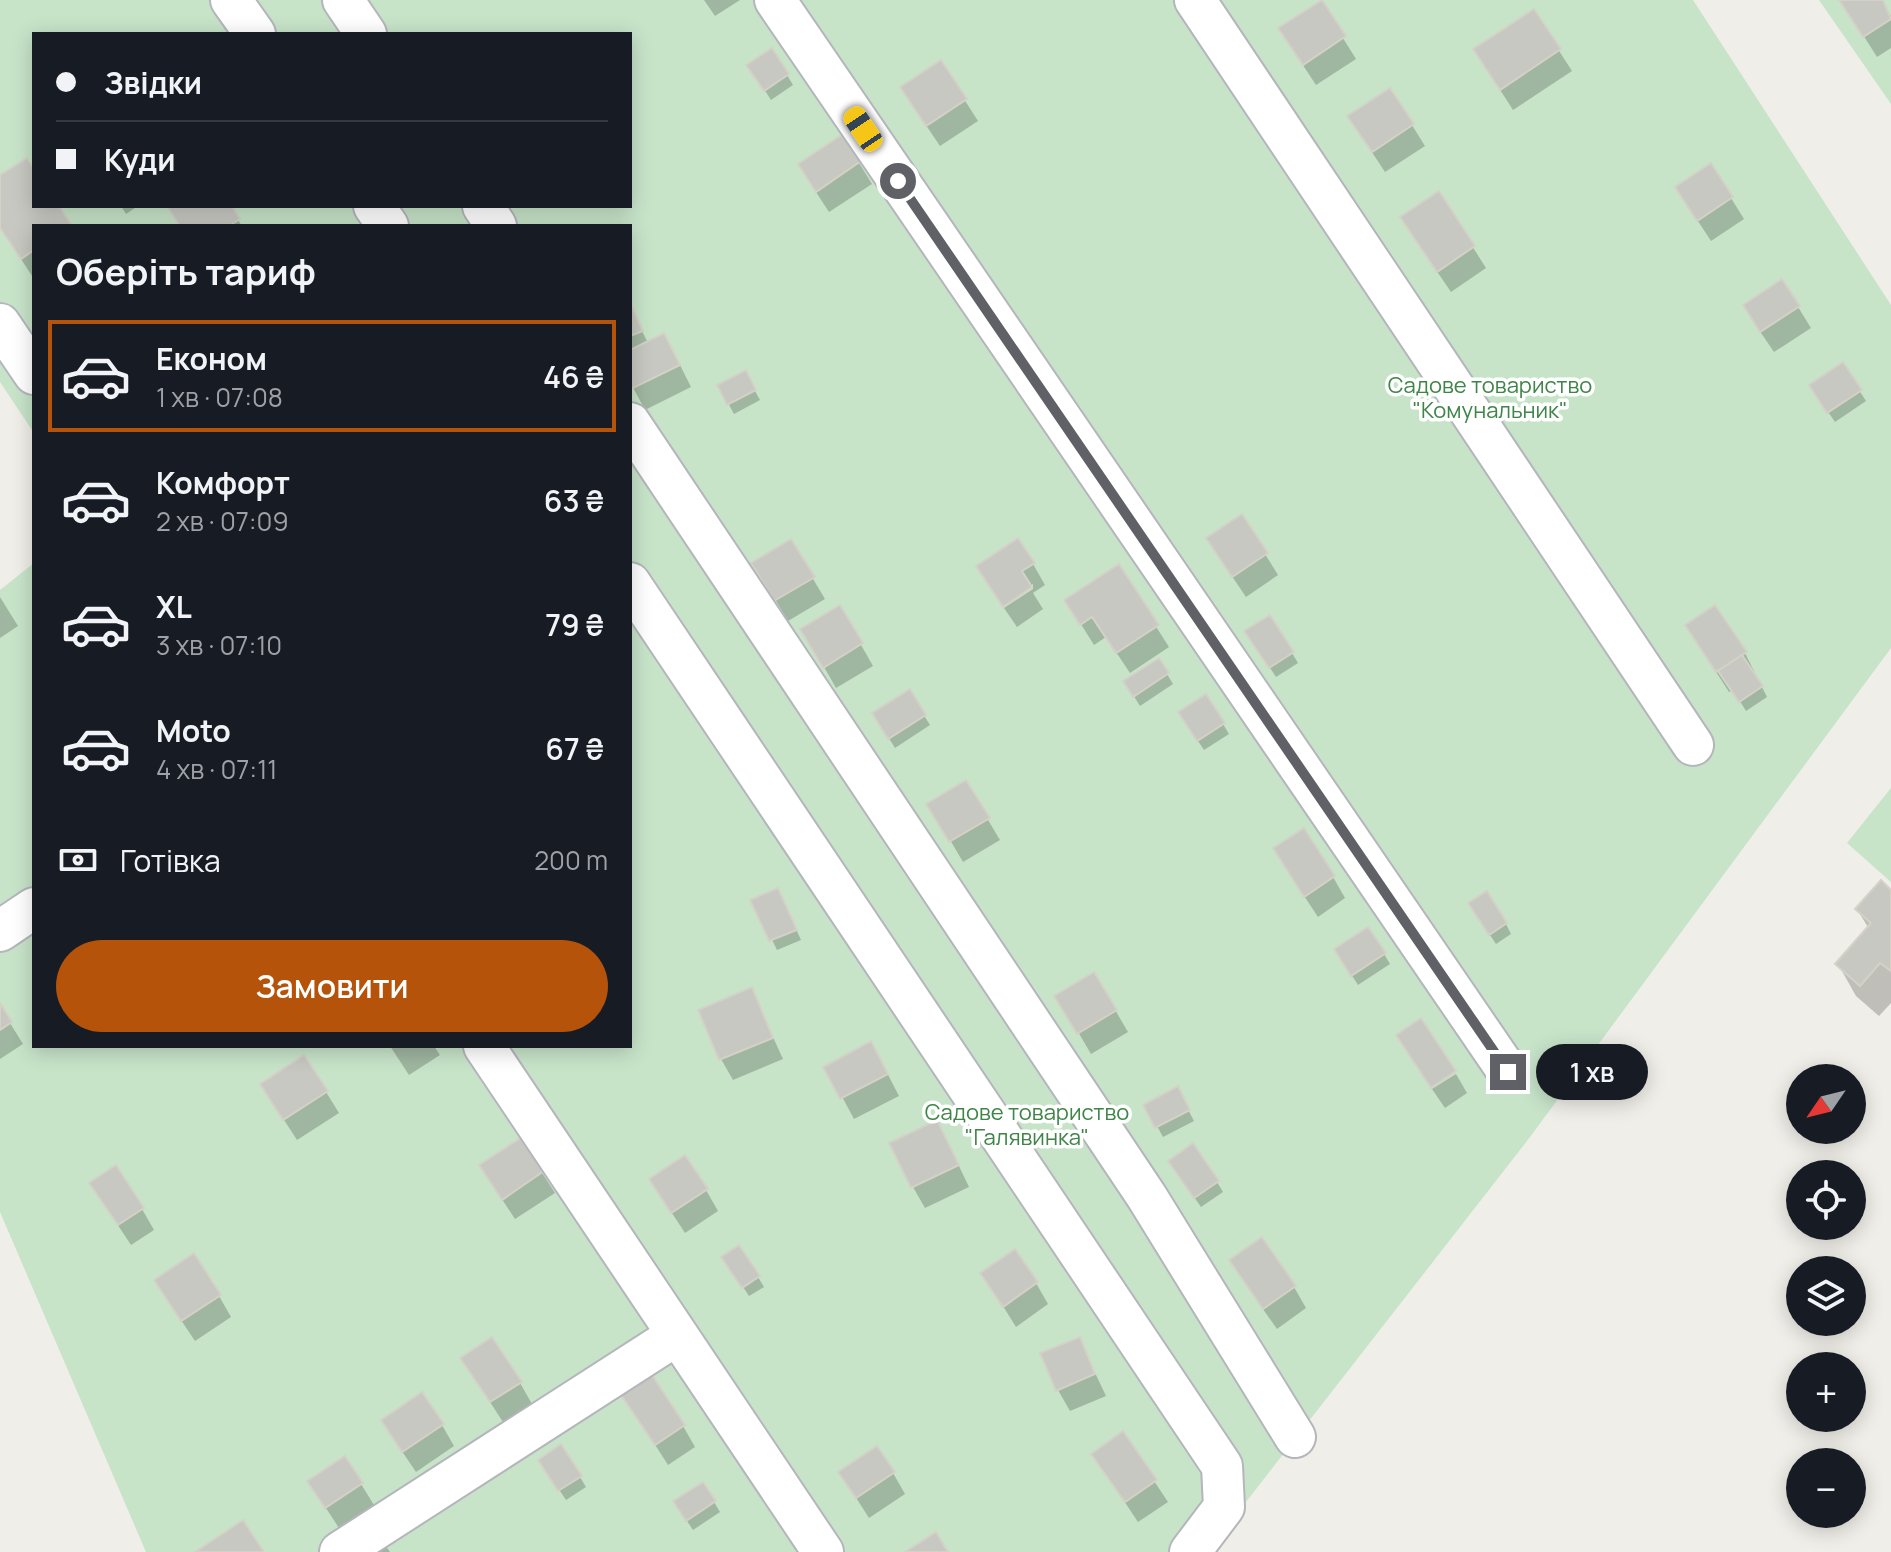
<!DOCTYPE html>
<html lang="uk">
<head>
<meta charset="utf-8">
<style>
	:root { --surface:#171b24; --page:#242831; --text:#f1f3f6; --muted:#9ea1a6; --line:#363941; --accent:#b45309 }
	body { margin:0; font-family:Manrope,sans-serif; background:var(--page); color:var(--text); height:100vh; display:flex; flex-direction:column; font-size:30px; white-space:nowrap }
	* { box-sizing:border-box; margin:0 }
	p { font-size:26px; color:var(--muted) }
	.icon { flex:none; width:44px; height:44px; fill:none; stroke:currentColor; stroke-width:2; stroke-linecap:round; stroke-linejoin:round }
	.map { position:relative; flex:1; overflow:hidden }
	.drawer { position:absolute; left:32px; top:224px; width:600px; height:824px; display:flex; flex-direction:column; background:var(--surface); border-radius:0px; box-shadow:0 4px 20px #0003 }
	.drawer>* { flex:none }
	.top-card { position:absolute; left:32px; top:32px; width:600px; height:176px; border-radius:0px; box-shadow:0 4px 20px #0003; display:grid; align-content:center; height:176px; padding:0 24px; background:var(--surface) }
	.needle { width:52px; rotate:235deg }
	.fabs { position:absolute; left:1786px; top:1064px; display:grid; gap:16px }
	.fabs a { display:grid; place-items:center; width:80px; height:80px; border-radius:50%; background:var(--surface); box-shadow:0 4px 20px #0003; font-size:40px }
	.end { position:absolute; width:36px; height:36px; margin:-18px; border:10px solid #5f6166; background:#fff; box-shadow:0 0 0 4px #fff }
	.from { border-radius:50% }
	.bubble { position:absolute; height:56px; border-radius:28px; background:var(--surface); box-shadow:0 4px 20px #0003; font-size:26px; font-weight:600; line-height:56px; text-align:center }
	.car { position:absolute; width:24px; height:48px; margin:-24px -12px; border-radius:10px; box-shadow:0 0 6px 2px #0007; background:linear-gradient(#f5c518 24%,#345 0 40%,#f5c518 0 76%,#345 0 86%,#f5c518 0) }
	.top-card b { display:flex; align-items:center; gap:28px; height:76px; font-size:30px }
	.top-card b+b { border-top:2px solid var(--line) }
	.top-card i { width:20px; height:20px; background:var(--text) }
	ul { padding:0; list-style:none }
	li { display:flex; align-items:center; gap:24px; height:112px; margin:0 16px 12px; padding:0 8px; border:4px solid transparent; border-radius:0px }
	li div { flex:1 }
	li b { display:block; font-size:30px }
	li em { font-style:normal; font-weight:600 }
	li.selected { border-color:var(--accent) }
	li>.icon { width:72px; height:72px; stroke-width:1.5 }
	h2 { padding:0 24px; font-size:36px; line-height:96px }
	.pay { display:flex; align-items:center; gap:20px; height:88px; padding:0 24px; font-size:30px }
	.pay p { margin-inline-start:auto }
	.action { display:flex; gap:16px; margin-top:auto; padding:16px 24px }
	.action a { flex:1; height:92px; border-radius:48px; background:var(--accent); color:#fff; font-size:32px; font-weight:600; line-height:92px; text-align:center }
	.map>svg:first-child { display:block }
	.green { fill:#c7e4c9; fill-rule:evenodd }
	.shadow { fill:#0003 }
	.building { fill:#c8c8c2; stroke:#d4d1c6; stroke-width:2 }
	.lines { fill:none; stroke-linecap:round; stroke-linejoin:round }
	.minor-casing { stroke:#b4b6bb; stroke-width:44 }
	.minor { stroke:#fff; stroke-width:40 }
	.route { stroke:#5f6166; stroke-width:10 }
	.labels { text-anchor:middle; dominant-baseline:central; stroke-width:7; stroke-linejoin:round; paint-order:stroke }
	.park-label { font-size:22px; fill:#3f8548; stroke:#fff }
</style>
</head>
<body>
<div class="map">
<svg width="1891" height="1552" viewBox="0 0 1891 1552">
	<rect width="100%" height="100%" fill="#efeee8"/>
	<g class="green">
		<path d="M0,0h1693l198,305v343l-364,493 -320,411h-1061l-146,-340v-622l34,-27v483h596v-820h-596v207l-34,-51zM34,34h596v172h-596z"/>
		<polygon points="1819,0 1891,0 1891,104"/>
		<polygon points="1891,788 1891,882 1847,843"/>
	</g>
	<g class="shadow">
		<polygon points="704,0 740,0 715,16"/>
		<polygon points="1841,0 1880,0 1891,16 1891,48 1877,57"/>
		<polygon points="1321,3 1356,59 1316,85 1293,50"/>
		<polygon points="1534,12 1572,71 1513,110 1488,71"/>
		<polygon points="941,63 978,121 940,146 915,109"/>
		<polygon points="755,75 787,75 793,85 771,100"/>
		<polygon points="1390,90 1425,146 1385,172 1362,137"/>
		<polygon points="843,137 872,184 829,212 812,186"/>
		<polygon points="34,172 34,206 56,206 69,226 34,226 34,279 0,227 0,178"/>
		<polygon points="1439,194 1486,268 1451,292 1415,239"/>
		<polygon points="1731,198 1744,219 1711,241 1690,209"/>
		<polygon points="121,206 138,206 126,214"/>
		<polygon points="167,206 229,206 242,226 180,226"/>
		<polygon points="630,307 648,343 676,357 691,387 645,410 630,382"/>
		<polygon points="1798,307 1811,328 1774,352 1757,327"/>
		<polygon points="1843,365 1866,401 1835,422 1817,396"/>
		<polygon points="745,373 760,400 734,414 719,386"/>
		<polygon points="1242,517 1278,575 1246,597 1221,560"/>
		<polygon points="791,542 825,599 788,621 754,564"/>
		<polygon points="1033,564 1045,585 1033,593 1043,609 1017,627 1004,608 1033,589 1033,584 1002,605 991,588"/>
		<polygon points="1118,567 1169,647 1130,673 1106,637 1094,645 1079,621"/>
		<polygon points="0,597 18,626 0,638"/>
		<polygon points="840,608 873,666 836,688 803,630"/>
		<polygon points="1253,642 1292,653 1298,663 1276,677"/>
		<polygon points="1700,647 1745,653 1767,697 1746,711 1733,690 1729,692"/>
		<polygon points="1159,661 1173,684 1140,706 1125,682"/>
		<polygon points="909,692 930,725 895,748 874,714"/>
		<polygon points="1186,723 1223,724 1229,734 1204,750"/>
		<polygon points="966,783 1000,840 963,862 929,804"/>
		<polygon points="1287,870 1333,877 1345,898 1318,917"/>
		<polygon points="1891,892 1891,1003 1879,1016 1856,996 1838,964 1869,929 1857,909"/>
		<polygon points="783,900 801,940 777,950 753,901"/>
		<polygon points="1476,914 1506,924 1511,934 1496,944"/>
		<polygon points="1384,954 1390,964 1358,985 1342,960"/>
		<polygon points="1094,974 1128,1032 1091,1054 1057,996"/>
		<polygon points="751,989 783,1059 733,1080 721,1059"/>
		<polygon points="0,1007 23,1044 0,1059"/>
		<polygon points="390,1046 434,1046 440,1055 409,1075"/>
		<polygon points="883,1065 899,1096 854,1119 826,1067"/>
		<polygon points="1456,1074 1467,1093 1445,1108 1432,1089"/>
		<polygon points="1177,1089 1194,1121 1163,1137 1146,1106"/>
		<polygon points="326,1092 339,1113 297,1140 275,1106"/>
		<polygon points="521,1140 555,1193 515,1219 494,1187"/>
		<polygon points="948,1143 969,1187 925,1208 913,1187"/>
		<polygon points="1176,1171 1217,1182 1223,1192 1201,1207"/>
		<polygon points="706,1190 718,1211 685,1233 664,1201"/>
		<polygon points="104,1204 142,1209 154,1230 131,1245"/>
		<polygon points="730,1267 758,1277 764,1287 749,1296"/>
		<polygon points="983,1274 1036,1283 1048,1304 1016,1327"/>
		<polygon points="1244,1282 1294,1287 1306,1308 1277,1329"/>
		<polygon points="219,1296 231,1317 195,1341 169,1302"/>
		<polygon points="1079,1339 1106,1396 1070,1411 1058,1390"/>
		<polygon points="475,1379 520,1383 532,1404 503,1422"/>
		<polygon points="622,1393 683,1426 695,1447 668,1465"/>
		<polygon points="442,1425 454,1446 416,1472 395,1441"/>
		<polygon points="1123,1434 1168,1502 1138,1522 1093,1454"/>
		<polygon points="546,1470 580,1477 586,1487 566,1500"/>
		<polygon points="893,1473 905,1494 869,1518 853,1493"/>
		<polygon points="361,1484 374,1505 339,1528 322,1502"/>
		<polygon points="714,1502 720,1512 693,1530 681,1512"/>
		<polygon points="385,1545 390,1552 374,1552"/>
	</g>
	<g class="building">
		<polygon points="1322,0 1346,36 1303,65 1278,28"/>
		<polygon points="1839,0 1883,0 1891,19 1863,37"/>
		<polygon points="1534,9 1561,49 1500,90 1473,49"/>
		<polygon points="772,48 789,74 764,91 746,65"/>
		<polygon points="941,60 967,99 926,126 900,87"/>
		<polygon points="1390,88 1414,124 1372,152 1347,116"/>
		<polygon points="843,134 861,161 816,192 798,164"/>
		<polygon points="27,158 34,169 34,206 59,206 72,226 34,226 34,250 21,259 0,228 0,175"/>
		<polygon points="1711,163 1733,197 1697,221 1675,187"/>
		<polygon points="1439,191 1475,246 1437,272 1400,217"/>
		<polygon points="167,206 232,206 240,219 229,226 180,226"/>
		<polygon points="1782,279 1800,306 1760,332 1743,305"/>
		<polygon points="630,303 643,331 630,336"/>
		<polygon points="664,333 680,365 631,389 630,350"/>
		<polygon points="1843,362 1862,390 1827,413 1809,385"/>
		<polygon points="746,370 756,390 727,405 717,385"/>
		<polygon points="1242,514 1268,553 1232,577 1206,538"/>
		<polygon points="1018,538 1035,563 1022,571 1032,587 1003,607 976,566"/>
		<polygon points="791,539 815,577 774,601 751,563"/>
		<polygon points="1119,564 1159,625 1116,653 1092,617 1080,625 1064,600"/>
		<polygon points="840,605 863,643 823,668 800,629"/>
		<polygon points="1715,605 1747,652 1716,672 1685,625"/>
		<polygon points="1270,615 1294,652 1269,668 1244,631"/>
		<polygon points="1742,655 1763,686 1739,702 1718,671"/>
		<polygon points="1159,658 1169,673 1133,697 1123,681"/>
		<polygon points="910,689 926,715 888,739 872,713"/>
		<polygon points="1206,694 1225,723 1197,741 1178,712"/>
		<polygon points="966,780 990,818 949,842 926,804"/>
		<polygon points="1304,828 1335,876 1304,897 1273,848"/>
		<polygon points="1881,880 1891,890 1891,971 1880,963 1860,986 1835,964 1871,923 1855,909"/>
		<polygon points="778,888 797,930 769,941 750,900"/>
		<polygon points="1487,891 1507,923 1489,935 1468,903"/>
		<polygon points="1368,927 1386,953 1351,976 1334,949"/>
		<polygon points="1094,972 1117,1010 1077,1034 1054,996"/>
		<polygon points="752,987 773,1038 719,1060 698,1010"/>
		<polygon points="0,1003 12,1022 0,1030"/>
		<polygon points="1421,1018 1456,1071 1431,1088 1396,1035"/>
		<polygon points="871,1041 888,1074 840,1099 823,1067"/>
		<polygon points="304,1055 328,1091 283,1120 260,1084"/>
		<polygon points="1178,1086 1190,1110 1155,1128 1143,1105"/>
		<polygon points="937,1120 959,1165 911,1188 889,1143"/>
		<polygon points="522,1137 544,1171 502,1200 479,1165"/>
		<polygon points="1193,1143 1219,1181 1194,1198 1168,1161"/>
		<polygon points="685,1155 708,1189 671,1213 649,1179"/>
		<polygon points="116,1165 144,1208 118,1225 89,1183"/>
		<polygon points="1262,1237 1296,1286 1263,1309 1229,1260"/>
		<polygon points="739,1245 760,1276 742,1288 721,1257"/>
		<polygon points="1015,1249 1038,1282 1003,1307 980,1273"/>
		<polygon points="194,1253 221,1295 181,1321 154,1280"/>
		<polygon points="492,1337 522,1382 490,1402 460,1358"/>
		<polygon points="1080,1337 1095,1374 1056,1391 1040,1353"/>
		<polygon points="650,1372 685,1425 655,1445 619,1392"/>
		<polygon points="422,1392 444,1424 402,1452 381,1420"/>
		<polygon points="1123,1431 1157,1480 1125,1502 1091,1454"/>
		<polygon points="561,1444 582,1476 558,1491 538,1460"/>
		<polygon points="877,1446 895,1472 856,1498 838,1472"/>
		<polygon points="345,1456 363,1483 325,1508 307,1481"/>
		<polygon points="703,1482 716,1501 686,1521 673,1501"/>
		<polygon points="243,1520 264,1552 195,1552"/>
		<polygon points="936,1532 948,1552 905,1552"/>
	</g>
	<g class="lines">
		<defs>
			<g id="minor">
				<polyline points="231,0 255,34"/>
				<polyline points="343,0 366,34"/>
				<polyline points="775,0 1508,1072"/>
				<polyline points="1195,0 1693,745"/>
				<polyline points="374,206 388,226"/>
				<polyline points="483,206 496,226"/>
				<polyline points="0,324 34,374"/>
				<polyline points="630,423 1147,1197 1295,1437"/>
				<polyline points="630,583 1222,1466 1224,1507 1190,1552"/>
				<polyline points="0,931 34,908"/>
				<polyline points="484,1046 823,1552"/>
				<polyline points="340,1552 677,1335"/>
			</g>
		</defs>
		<use href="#minor" class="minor-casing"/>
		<use href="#minor" class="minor"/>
	</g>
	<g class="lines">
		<polyline class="route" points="898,181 1508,1072"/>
	</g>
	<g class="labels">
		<g class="park-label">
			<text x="1490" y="385">Садове товариство<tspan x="1490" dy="25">"Комунальник"</tspan></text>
			<text x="1027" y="1112">Садове товариство<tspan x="1027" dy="25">"Галявинка"</tspan></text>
		</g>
	</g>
</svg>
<div class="fabs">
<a><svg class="needle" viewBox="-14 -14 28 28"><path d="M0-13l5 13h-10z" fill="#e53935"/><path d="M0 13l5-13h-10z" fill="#9ea1a6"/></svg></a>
<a><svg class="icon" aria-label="locate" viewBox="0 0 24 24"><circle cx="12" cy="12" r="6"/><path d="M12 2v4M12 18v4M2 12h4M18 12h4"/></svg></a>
<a><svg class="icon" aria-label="layers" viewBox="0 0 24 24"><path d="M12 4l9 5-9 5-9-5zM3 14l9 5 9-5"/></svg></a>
<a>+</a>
<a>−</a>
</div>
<i class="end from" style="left:898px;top:181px"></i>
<i class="end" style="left:1508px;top:1072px"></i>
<div class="bubble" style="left:1536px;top:1044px;width:112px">1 хв</div>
<i class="car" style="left:863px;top:129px;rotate:326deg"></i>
<div class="top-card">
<b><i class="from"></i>Звідки</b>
<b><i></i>Куди</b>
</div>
<section class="drawer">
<h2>Оберіть тариф</h2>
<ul>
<li class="selected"><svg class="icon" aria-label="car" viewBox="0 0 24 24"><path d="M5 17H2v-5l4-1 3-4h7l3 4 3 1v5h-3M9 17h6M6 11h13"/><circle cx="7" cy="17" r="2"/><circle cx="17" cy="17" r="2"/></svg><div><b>Економ</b><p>1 хв · 07:08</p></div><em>46 ₴</em></li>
<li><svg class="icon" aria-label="car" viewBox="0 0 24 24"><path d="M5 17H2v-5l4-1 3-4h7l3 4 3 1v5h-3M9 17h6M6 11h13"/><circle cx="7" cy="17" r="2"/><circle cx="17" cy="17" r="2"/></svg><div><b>Комфорт</b><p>2 хв · 07:09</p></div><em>63 ₴</em></li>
<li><svg class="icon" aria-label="car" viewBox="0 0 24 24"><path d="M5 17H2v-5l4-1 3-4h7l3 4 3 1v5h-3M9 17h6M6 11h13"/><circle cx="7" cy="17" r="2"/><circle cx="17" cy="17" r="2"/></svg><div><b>XL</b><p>3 хв · 07:10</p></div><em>79 ₴</em></li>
<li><svg class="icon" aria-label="car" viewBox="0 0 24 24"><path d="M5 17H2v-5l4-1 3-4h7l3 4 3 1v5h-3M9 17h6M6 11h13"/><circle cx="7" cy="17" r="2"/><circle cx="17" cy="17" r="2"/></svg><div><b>Moto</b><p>4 хв · 07:11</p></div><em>67 ₴</em></li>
</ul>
<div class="pay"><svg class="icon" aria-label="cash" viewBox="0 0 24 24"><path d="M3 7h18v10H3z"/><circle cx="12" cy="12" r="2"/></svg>Готівка<p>200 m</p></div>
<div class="action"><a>Замовити</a></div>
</section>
</div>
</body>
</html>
